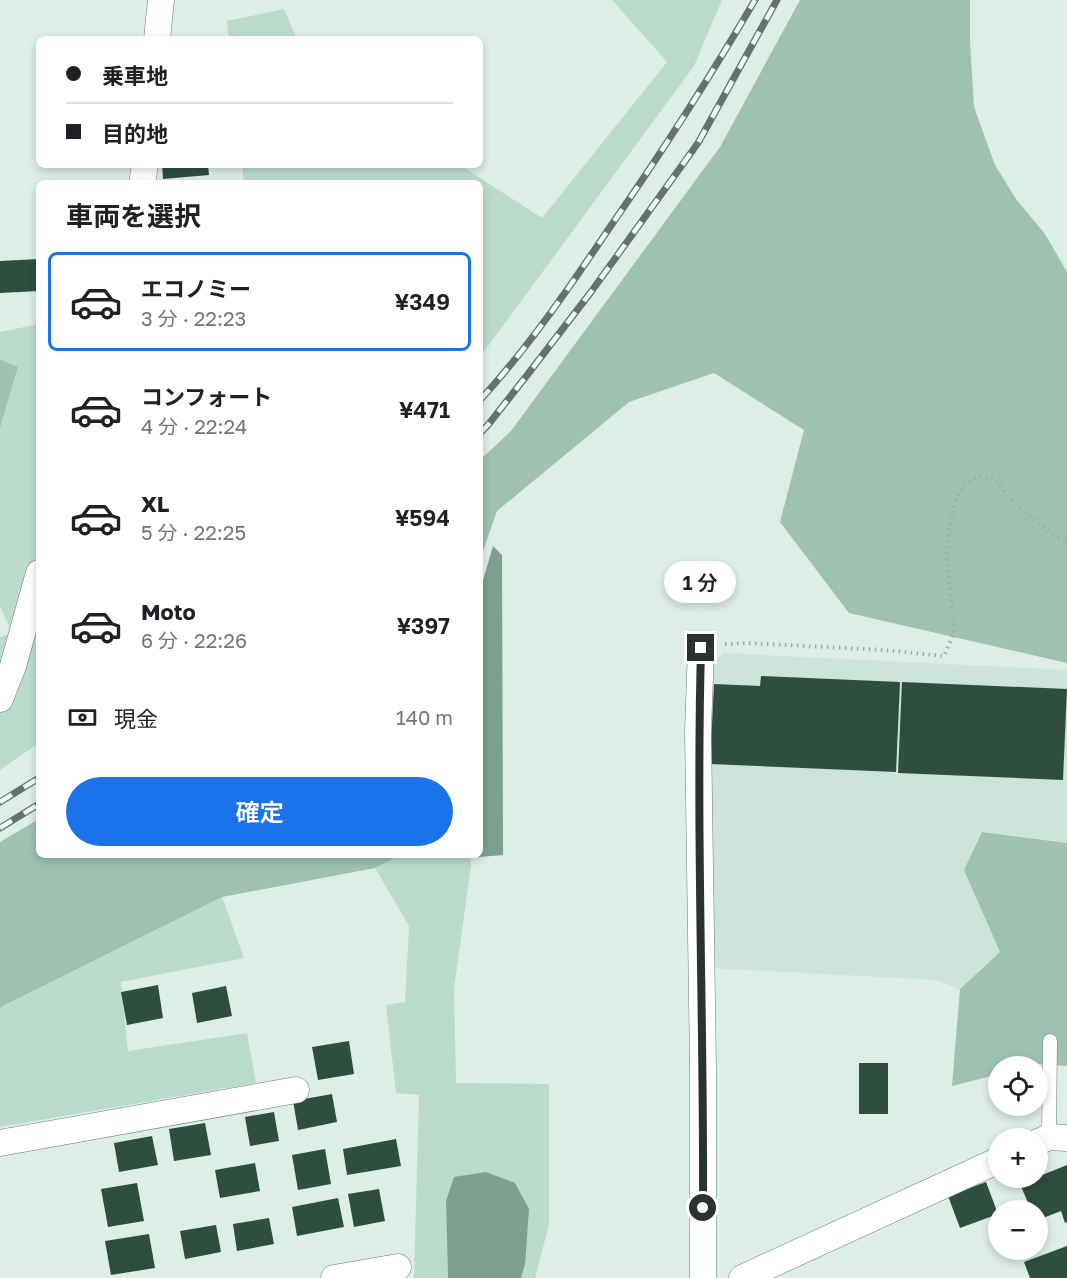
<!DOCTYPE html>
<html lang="ja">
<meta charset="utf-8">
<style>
body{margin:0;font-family:"Golos Text","Noto Sans JP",sans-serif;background:#f6f6f6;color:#202124;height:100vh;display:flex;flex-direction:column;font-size:22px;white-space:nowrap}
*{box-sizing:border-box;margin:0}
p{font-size:20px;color:#757577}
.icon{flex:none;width:33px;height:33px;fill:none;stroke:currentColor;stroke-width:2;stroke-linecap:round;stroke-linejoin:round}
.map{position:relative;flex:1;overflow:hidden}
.details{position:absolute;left:36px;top:180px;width:447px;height:678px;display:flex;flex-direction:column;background:#fff;border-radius:9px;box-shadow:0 3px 9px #0003}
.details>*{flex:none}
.banner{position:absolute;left:36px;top:36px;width:447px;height:132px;border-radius:9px;box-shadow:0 3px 9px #0003;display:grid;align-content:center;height:132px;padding:0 30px;background:#fff}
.tools{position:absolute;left:988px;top:1056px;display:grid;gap:12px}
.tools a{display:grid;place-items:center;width:60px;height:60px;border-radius:50%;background:#fff;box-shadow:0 3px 9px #0003;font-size:30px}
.end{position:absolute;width:27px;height:27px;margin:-14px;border:8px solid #2c322f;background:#fff;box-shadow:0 0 0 3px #fff}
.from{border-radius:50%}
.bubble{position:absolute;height:42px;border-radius:21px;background:#fff;box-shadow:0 3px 9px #0003;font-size:20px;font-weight:600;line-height:42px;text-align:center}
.banner b{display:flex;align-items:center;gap:21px;height:57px;font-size:22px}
.banner b+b{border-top:2px solid #e0e0e0}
.banner i{width:15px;height:15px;background:#202124}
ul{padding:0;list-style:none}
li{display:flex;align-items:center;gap:18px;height:99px;margin:0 12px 9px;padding:0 18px;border:3px solid transparent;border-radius:9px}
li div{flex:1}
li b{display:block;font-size:22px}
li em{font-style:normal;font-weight:600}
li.on{border-color:#1a73e8}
li>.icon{width:54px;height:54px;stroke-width:1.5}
h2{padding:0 30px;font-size:27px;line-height:72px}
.pay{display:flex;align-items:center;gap:15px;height:66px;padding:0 30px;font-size:22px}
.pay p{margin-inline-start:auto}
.button{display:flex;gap:12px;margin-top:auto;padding:12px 30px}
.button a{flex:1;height:69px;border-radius:36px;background:#1a73e8;color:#fff;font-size:24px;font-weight:600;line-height:69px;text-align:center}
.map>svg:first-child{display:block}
.built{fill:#cce4d9}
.green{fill:#bbdccd}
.forest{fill:#9ec1b1}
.water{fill:#7ea091}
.building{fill:#2e4e40}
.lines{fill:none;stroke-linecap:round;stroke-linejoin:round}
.service-casing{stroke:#6d7c75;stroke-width:15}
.minor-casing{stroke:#6d7c75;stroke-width:27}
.path{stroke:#a0ada7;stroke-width:4;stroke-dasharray:1.5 4.5;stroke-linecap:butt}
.service{stroke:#fff;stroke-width:14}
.minor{stroke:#fff;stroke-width:26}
.rail-casing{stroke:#67716c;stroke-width:7}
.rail{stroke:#eafbf3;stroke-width:4.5;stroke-dasharray:14;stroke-linecap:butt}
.route{stroke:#2c322f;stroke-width:8}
</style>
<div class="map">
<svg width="1067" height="1278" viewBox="0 0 1067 1278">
<rect width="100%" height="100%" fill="#ddeee6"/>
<path class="built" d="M723 653 1067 670V843L982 832 964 870 1000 952 960 989 936 980 709 968 707 673Z"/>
<path class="green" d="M612 0H722L694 66 480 357V183H244L242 165H460L542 218 667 62Z
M284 9 297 39H229L227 21Z
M39 324V743L0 770V637L12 633 0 606V428L18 367 0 359V332Z
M401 855H470L471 866 454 989 456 1083 549 1084V1225L535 1278H521L525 1264 446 1201 448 1278H414L419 1095 396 1093 386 1005 405 1002 409 926 375 868Z
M222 897 244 958 121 982 128 1051 247 1033 256 1083 0 1127V1009L3 1006Z"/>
<path class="forest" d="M800 0H970V41L974 107 995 165 1016 199 1045 234 1067 272V663L849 613 780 522 804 430 714 373 629 402 497 511 480 560V460L511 431 720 147Z
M0 359 18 367 0 428Z
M39 819V855H401L375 868 222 897 3 1006 0 1009V842Z
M982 832 1067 843V1066L1039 1064 1028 1066H999V1074L952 1086 960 989 1000 952 964 870Z"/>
<path class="water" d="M493 546 502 555 503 855 479 857 480 591Z
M486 1172 515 1183 529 1209 525 1264 521 1278H448L446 1201 454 1177Z"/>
<path class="building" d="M162 165H208L209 175 163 179Z
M39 259V291L0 293V261Z
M761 676 900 682 896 772 710 764 714 684 760 686Z
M902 682 1067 689 1063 780 898 773Z
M158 985 163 1018 127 1025 121 992Z
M226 986 232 1016 197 1023 192 993Z
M349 1041 354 1074 318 1080 312 1047Z
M859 1063H888V1114H859Z
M332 1094 337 1122 298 1130 293 1101Z
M274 1112 279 1141 250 1146 245 1117Z
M205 1123 211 1155 174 1161 169 1129Z
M152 1136 158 1165 119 1172 114 1143Z
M396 1139 401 1166 347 1175 343 1149Z
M325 1149 331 1184 298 1190 292 1155Z
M255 1163 260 1191 220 1198 215 1170Z
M1067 1165V1222L1065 1223 1061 1211 1038 1220V1210H1031L1020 1184Z
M986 1182 998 1214 960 1228 948 1196Z
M137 1183 144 1221 108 1227 101 1189Z
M379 1189 385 1221 354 1227 348 1194Z
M338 1198 344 1227 297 1236 292 1207Z
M269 1218 274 1244 237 1251 233 1224Z
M216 1225 221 1252 185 1259 180 1231Z
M149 1234 155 1268 111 1275 105 1241Z
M1067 1246V1278H1030L1024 1262Z"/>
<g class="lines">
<g class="service-casing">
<path id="service" d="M1049 1137 1050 1041"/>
</g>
<g class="minor-casing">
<path id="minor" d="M157 39 161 0
M142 183 145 165
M701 648 698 731 703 1069V1278
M0 699 13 666 39 573
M1038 1142 1049 1137 1067 1138
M0 1143 296 1090
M334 1278 398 1267
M742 1278 999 1160"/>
</g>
<path class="path" d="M725 644 747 643 884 650 944 656 954 633 946 550 954 503 963 487 979 476 995 479 1010 499 1053 535 1067 541"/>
<use href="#service" class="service"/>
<use href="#minor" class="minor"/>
<g class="rail-casing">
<path id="rail" d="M480 400C528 348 569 288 608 230 660 155 709 79 755 0
M480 433 488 425 528 374 591 292 698 143 777 0
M0 802 39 778
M0 828 39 804"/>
</g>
<use href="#rail" class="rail"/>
</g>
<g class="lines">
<path class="route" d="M701 648C696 834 704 1022 703 1208"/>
</g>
</svg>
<div class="tools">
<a><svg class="icon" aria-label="locate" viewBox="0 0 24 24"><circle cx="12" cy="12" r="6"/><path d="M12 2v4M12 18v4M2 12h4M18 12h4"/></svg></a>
<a>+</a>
<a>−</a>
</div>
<i class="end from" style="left:703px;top:1208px"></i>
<i class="end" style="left:701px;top:648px"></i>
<div class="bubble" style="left:664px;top:561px;width:72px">1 分</div>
<div class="banner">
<b><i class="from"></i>乗車地</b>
<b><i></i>目的地</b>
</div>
<section class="details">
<h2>車両を選択</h2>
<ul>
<li class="on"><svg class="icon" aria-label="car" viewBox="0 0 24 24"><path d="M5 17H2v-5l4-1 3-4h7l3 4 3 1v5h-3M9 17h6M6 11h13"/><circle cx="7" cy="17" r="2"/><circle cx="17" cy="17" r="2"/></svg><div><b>エコノミー</b><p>3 分 · 22:23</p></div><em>¥349</em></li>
<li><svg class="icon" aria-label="car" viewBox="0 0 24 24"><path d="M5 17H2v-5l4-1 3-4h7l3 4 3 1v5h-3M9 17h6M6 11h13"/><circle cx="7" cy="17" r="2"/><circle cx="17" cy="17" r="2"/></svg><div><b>コンフォート</b><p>4 分 · 22:24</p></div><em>¥471</em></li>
<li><svg class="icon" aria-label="car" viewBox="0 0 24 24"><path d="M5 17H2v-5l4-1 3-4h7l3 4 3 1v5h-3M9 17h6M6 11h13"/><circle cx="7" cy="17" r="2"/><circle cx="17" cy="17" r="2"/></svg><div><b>XL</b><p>5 分 · 22:25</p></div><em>¥594</em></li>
<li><svg class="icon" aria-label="car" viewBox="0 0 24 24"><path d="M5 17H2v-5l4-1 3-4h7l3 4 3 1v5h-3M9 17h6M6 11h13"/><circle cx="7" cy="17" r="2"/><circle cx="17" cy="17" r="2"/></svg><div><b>Moto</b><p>6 分 · 22:26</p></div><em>¥397</em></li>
</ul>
<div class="pay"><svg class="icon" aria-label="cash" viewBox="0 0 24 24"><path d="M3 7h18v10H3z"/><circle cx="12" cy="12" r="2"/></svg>現金<p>140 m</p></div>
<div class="button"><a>確定</a></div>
</section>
</div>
